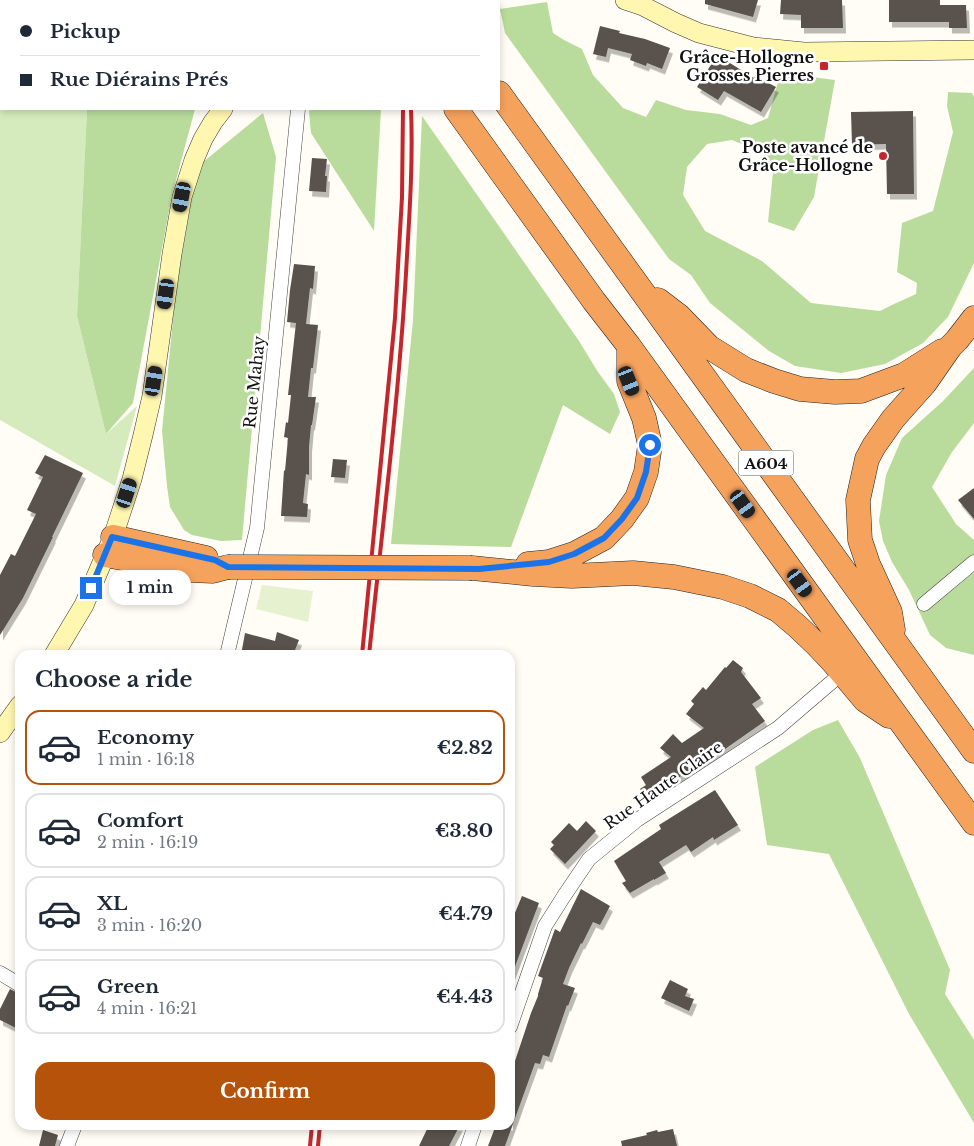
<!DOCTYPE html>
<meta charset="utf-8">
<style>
body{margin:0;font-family:"Libre Baskerville",serif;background:#f2f2f3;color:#1f2937;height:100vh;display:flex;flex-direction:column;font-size:19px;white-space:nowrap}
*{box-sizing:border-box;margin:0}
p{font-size:16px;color:#747a83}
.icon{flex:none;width:28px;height:28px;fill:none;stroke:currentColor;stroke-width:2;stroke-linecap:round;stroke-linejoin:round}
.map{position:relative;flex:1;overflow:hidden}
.sheet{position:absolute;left:15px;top:650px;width:500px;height:480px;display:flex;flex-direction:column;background:#fff;border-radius:15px;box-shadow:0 2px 8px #0003}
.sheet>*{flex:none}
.hud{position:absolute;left:0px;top:0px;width:500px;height:110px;box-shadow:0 2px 8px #0003;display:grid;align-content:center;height:110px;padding:0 20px;background:#fff}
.end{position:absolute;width:22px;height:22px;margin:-11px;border:6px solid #1a73e8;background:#fff;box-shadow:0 0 0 2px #fff}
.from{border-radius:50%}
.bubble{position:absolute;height:35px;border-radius:15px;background:#fff;box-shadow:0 2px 8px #0003;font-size:16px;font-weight:800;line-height:35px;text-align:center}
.car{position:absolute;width:15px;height:30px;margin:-15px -8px;border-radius:6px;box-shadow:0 0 4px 1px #0007;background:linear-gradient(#222 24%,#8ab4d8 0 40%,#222 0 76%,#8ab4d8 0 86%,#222 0)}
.hud b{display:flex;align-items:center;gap:18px;height:48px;font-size:19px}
.hud b+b{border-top:1px solid #e0e1e3}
.hud i{width:12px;height:12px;background:#1f2937}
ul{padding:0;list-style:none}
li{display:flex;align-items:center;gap:15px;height:75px;margin:0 10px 8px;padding:0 10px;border:2px solid #e0e1e3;border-radius:15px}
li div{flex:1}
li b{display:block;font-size:19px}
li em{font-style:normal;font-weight:800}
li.active{border-color:#b45309}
li>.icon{width:45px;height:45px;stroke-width:1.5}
h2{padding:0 20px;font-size:22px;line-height:60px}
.primary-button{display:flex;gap:10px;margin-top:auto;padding:10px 20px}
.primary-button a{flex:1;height:58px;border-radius:15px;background:#b45309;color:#fff;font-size:20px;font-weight:800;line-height:58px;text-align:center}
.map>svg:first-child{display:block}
.green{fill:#d5ebbd}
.forest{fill:#b9dc9c}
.pitch{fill:#e6f2cf}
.building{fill:#5a524d;filter:url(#shadow)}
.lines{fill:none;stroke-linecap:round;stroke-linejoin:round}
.minor-casing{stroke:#444;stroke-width:15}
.secondary-casing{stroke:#333;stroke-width:20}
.motorway-casing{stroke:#222;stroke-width:25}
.minor{stroke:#fff;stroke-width:14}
.secondary{stroke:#fff6b0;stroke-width:19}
.motorway{stroke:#f5a25d;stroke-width:24}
.rail{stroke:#c4262e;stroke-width:4}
.motorway-bridge-casing{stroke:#222;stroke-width:25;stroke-linecap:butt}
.motorway-bridge{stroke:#f5a25d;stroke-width:24}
.route{stroke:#1a73e8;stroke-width:6}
.poi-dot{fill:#c4262e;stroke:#fff;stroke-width:2}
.labels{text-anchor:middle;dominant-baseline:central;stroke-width:5;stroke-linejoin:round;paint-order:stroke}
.shield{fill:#fff;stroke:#585858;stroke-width:1}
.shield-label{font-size:15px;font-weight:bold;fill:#111}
.poi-label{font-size:16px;font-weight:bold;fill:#111;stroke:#fff;text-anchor:end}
.street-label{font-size:16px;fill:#111;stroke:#fff}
</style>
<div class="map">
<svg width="974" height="1146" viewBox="0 0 974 1146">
<defs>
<filter id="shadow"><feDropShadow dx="3" dy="5.5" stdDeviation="0" flood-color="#0004"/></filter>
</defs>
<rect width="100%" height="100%" fill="#fffdf5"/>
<path class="green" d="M0 0H48L49 1H1V109H87L77 316 106 434 137 406 115 486 0 420Z"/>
<path class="forest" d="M547 2 553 33 564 40 582 49 593 75 623 108 646 117 656 100 686 110 720 114 751 125 768 118 779 78 797 75 835 80 814 197 794 231 768 222 773 172 763 153 732 140 707 144 687 167 683 195 705 231 762 261 811 303 880 311 894 304 916 294 917 283 897 272 902 223 933 211 953 132 947 106 948 92 972 93 974 97V263L948 317 923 343 885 364 841 373 795 366 769 351 710 303 691 275 669 259 505 33 500 9Z
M87 109H195L172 195 133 403 106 434 77 316Z
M310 109H381L374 231 311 133 309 112Z
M263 113 276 157 242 540 221 541 192 535 184 530 170 507 167 486 162 431 176 289 197 167Z
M422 116 579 341 598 372 614 394 620 412 610 434 563 405 511 547 391 544 413 320Z
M974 368V423L952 452 932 487 956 524 974 540V655L946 648 930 635 909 590 892 562 883 541 879 521 886 475 902 438 943 401Z
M838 720 860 758 950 970 945 994 974 1040V1123L909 1014 829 854 767 845 755 767 813 730Z"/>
<path class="pitch" d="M262 585 313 591 308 622 256 609Z"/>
<path class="building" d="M705 0H758L753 17 705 4Z
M781 0H842L843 28H801V15L780 14Z
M889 0H940V5H966L967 28H949V22H889Z
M600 26 620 31 619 33 645 39 670 48 662 69 647 63 646 66 630 60 632 54 608 48 606 57 593 54Z
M717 55 754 78 755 76 776 87 761 112 724 91 718 100 697 87Z
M913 111 914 194H887L886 144 852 145 851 112Z
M312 158 327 159 325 176H327L326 192 309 191Z
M294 264 315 266 313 289 310 288 306 324 318 325 313 368H311L308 397H316L312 425H311L309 447V475L306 474 303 503 308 504 307 517 281 516 284 470 285 471 288 438 284 437 286 422 288 423 291 395H288L296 323 287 322 290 290Z
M45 455 83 473 52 537H53L23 598 0 635V575L11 554 15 556 36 514 27 510 43 477 35 473Z
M333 459 347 460 345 478 331 477Z
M974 488V519L958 500Z
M277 632 299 640 293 655H241L245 633 275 641Z
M733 660 743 668 741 672 761 698 752 704 765 721 715 756 682 777 681 776 647 798 640 789 646 785 641 777 671 757 660 748 673 734 682 743 704 728 686 714 694 704 691 701 703 687 706 690 725 667 726 668Z
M715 790 738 825 714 840 713 837 691 852 686 845 659 862 666 873 654 880V879L630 893 622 883 626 881 614 861 661 829 659 825Z
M586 821 596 831 565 864 550 849 554 845 551 842 569 823 577 831Z
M581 889 610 906 600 925 593 922 582 944 581 943 569 968 563 984 575 988 568 1006 567 1005 549 1057 543 1055 540 1064 535 1063 505 1146H488L496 1125H510V1072L514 1060 515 1061 531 1013 538 996V994L543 978 538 976 555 929 560 932Z
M522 896 539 903 511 977H510V929L512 920Z
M670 980 688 989 685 996 694 999 689 1011 661 998Z
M10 989 20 994V1030L0 1020V1009Z
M429 1125H460L449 1146H419Z
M673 1129 677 1146H622L621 1141 647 1135 646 1133 657 1130 658 1132Z
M43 1130 58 1135 55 1146H39Z"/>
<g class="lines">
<g class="minor-casing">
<path id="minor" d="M924 604 974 562
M227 655 257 528 298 109
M0 973 20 985
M510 1027 545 926 564 896 589 859 637 820 778 728 834 680
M67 1146 75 1125
M468 1146 475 1125"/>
</g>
<g class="secondary-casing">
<path id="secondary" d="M625 0 643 6 676 23 699 33 753 47 804 52 974 50
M466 1 472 0
M54 655 84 605 113 537 132 479 143 435 152 396 172 254 182 197 194 160 203 139 213 122 223 109
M0 733 20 705"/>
</g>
<g class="motorway-casing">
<path id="motorway" d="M378 0 379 1
M432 0 433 1
M499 93 974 751
M456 109 594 301 629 346 974 823
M658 300 679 316 709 347 746 370 774 381 800 389 835 392 861 391 904 375 942 351
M113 537 206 558
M105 555 189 570 213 571 228 567
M528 564 549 562 574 554 604 538 622 519 637 498 646 472 650 445 644 418 629 381V346
M472 568 533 574 572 576 633 573 674 577 723 587 750 596 778 610 797 626 817 645 833 662 865 700 889 716
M893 630 890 612 868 564 860 540 858 500 867 459 874 446 893 419 925 383 950 347 957 340 974 318"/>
</g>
<use href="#minor" class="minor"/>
<use href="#secondary" class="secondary"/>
<use href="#motorway" class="motorway"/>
<path class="rail" d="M399 0V1
M407 0V1
M362 655 395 318 402 197 403 109
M369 655C383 522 400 389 407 256 410 207 413 158 411 109
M310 1146 312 1125
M318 1146 320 1125"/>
<g class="motorway-bridge-casing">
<path id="motorway-bridge" d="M228 567 472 568"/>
</g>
<use href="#motorway-bridge" class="motorway-bridge"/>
</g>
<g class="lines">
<path class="route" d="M91 588 112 537 215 560 228 567 479 569 549 562 574 554 604 538 622 519 637 498 646 472 650 445"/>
</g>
<g class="poi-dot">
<rect x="819" y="61" width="10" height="10" rx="2.5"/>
<circle cx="883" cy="156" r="5"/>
</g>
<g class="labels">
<rect class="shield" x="738.5" y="450.5" width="55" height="25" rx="4"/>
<g class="shield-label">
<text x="766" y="463">A604</text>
</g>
<g class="poi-label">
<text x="814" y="57">Grâce-Hollogne<tspan x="814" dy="18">Grosses Pierres</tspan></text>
<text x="873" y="147">Poste avancé de<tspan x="873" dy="18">Grâce-Hollogne</tspan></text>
</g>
<g class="street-label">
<text transform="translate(254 382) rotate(-84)">Rue Mahay</text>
<text transform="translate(663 785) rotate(-35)">Rue Haute Claire</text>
</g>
</g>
</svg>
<i class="end from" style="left:650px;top:445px"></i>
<i class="end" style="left:91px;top:588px"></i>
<div class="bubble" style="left:109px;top:570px;width:82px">1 min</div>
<i class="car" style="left:182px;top:197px;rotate:191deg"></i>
<i class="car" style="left:166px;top:294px;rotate:188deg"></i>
<i class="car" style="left:154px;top:381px;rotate:9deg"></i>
<i class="car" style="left:629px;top:381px;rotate:158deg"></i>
<i class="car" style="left:127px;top:493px;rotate:18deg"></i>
<i class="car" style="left:743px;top:504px;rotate:144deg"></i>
<i class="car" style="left:800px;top:583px;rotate:144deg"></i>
<div class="hud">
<b><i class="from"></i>Pickup</b>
<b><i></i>Rue Diérains Prés</b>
</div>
<section class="sheet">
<h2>Choose a ride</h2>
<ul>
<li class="active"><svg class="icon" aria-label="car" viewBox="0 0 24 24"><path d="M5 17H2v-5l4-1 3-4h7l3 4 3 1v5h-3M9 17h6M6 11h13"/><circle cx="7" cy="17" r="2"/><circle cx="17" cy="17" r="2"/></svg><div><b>Economy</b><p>1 min · 16:18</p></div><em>€2.82</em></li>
<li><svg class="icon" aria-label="car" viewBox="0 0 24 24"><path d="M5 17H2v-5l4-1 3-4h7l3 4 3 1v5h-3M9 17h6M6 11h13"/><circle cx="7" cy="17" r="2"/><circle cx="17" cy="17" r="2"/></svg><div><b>Comfort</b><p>2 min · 16:19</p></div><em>€3.80</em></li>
<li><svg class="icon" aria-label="car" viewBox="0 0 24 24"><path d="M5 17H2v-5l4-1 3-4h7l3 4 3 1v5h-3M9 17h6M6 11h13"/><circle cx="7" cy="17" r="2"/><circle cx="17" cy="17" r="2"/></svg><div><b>XL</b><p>3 min · 16:20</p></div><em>€4.79</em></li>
<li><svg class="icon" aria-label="car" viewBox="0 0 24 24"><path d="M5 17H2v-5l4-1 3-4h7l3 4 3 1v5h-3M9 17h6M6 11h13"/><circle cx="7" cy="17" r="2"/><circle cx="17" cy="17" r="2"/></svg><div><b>Green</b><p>4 min · 16:21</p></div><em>€4.43</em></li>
</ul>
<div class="primary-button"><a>Confirm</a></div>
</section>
</div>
